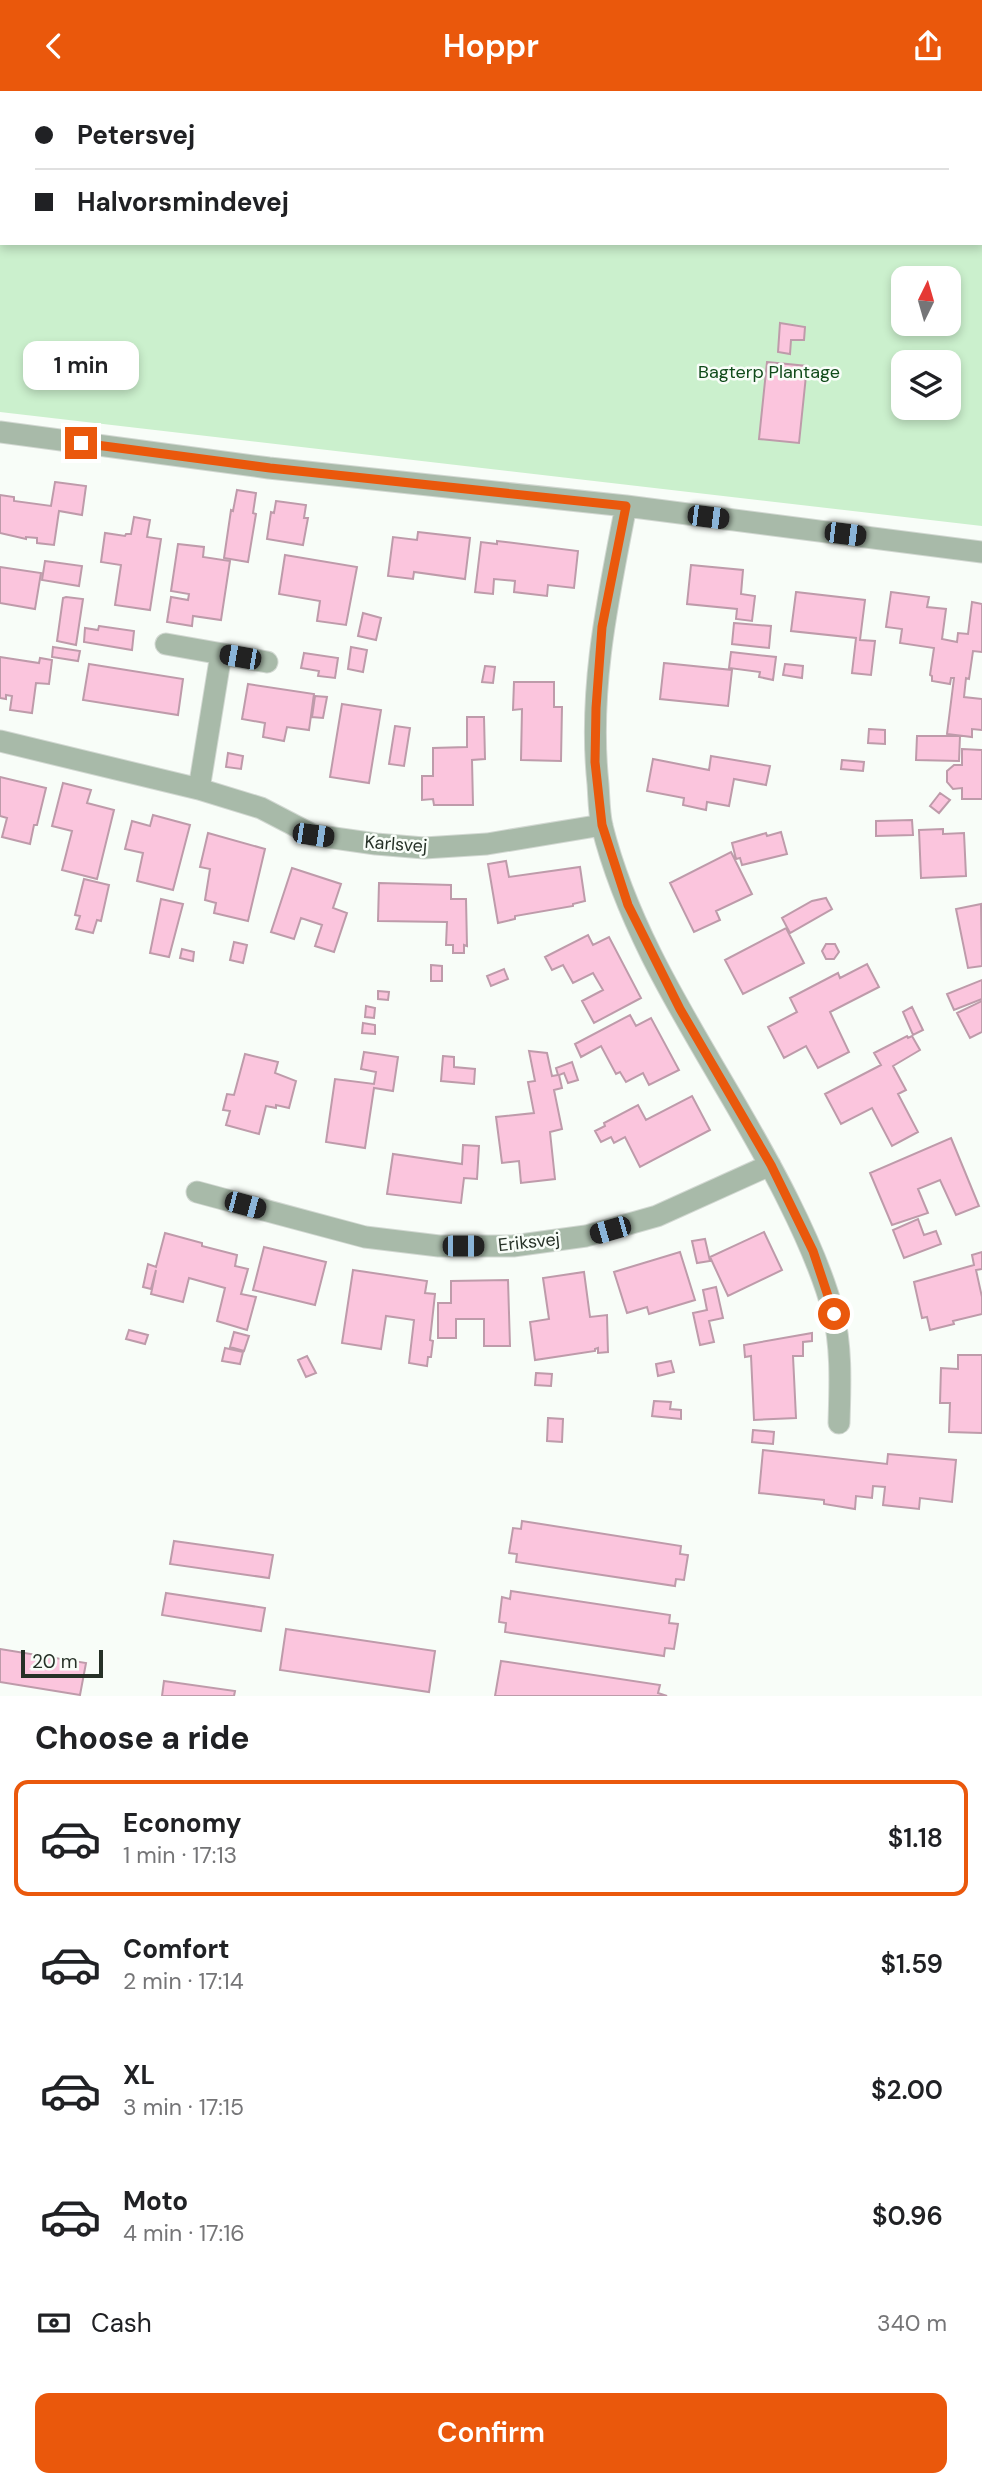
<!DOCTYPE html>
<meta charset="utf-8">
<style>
body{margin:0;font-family:"DM Sans",sans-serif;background:#f2f2f2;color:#202124;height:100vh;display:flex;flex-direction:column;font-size:26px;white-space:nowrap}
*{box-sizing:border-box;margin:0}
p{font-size:23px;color:#757577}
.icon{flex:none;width:38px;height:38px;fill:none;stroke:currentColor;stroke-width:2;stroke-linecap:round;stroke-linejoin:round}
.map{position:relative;height:1605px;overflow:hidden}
.details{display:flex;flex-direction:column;background:#fff;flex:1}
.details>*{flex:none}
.banner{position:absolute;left:0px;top:0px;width:984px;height:154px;box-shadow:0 4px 10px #0003;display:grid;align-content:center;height:154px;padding:0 35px;background:#fff}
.needle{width:46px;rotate:5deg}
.controls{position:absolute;left:891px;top:175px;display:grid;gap:14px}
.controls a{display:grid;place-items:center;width:70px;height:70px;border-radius:14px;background:#fff;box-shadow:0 4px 10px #0003;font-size:35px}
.scale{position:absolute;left:21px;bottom:18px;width:82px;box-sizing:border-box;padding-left:7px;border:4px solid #263127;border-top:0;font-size:19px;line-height:24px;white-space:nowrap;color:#263127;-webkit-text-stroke:5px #f8fdf8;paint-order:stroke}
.end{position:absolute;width:32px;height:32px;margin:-16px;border:9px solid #ea580c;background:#fff;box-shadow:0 0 0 4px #fff}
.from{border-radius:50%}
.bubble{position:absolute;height:49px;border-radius:14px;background:#fff;box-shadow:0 4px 10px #0003;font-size:23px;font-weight:600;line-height:49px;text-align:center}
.car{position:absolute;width:21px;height:42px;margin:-21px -10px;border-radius:9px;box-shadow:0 0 5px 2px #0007;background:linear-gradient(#222 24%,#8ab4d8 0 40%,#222 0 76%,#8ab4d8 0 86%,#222 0)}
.banner b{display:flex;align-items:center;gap:24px;height:66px;font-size:26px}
.banner b+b{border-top:2px solid #e0e0e0}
.banner i{width:18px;height:18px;background:#202124}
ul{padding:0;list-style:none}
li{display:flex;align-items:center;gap:21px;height:116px;margin:0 14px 10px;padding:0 21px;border:4px solid transparent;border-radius:14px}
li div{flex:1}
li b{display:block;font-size:26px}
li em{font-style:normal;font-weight:600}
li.current{border-color:#ea580c}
li>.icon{width:63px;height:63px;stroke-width:1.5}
h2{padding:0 35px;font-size:32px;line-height:84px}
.pay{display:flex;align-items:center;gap:18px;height:77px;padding:0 35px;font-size:26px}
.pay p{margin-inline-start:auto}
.button{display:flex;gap:14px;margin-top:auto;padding:14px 35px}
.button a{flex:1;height:80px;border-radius:14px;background:#ea580c;color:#fff;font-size:28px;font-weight:600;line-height:80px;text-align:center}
header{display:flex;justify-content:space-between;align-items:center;height:91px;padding:0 35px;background:#ea580c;color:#fff;font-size:32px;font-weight:600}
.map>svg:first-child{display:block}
.green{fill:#cbf0cd;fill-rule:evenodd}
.building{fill:#fbc5dd;stroke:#be9baa;stroke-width:2}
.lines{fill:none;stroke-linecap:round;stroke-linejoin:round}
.minor-casing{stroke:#d2d8d2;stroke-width:23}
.minor{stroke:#a8baa9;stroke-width:21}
.route{stroke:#ea580c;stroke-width:9}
.labels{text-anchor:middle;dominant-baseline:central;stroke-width:5;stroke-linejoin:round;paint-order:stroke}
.park-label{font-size:18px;fill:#104b1a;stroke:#f8fdf8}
.street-label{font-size:18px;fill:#263127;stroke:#f8fdf8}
</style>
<header><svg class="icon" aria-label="back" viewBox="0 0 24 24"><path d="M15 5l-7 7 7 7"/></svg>Hoppr<svg class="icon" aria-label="share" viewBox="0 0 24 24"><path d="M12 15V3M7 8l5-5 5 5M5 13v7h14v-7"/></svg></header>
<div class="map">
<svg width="982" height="1605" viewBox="0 0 982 1605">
<rect width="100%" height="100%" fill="#f8fdf8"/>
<path class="green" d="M0 0H982V435L0 321ZM2 2H982V152H2ZM903 187H948V233H903ZM903 271H948V317H903Z"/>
<path class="building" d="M780 232 805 236 804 249H791L790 263 778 261Z
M767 271 807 275 799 352 759 348Z
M55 391 86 395 82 424 59 420 54 454 37 452V447L26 446V448L0 442V404L14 406V410L51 415Z
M237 399 256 402 253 422 256 423 248 471 224 467 231 419 233 420Z
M276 410 306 414 304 427H308L303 454 267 448 271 421 274 422Z
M134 426 150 429 147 446 161 448 150 519 115 514 121 474 101 471 105 442 125 445 126 443H131Z
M418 441 470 447 465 488 414 481 413 488 388 485 393 446 417 449Z
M497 450 578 460 574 497 548 494 547 505 514 501 515 490 494 488 493 503 475 501 481 451 497 453Z
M178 453 204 456 203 466 230 470 221 529 193 525 192 535 167 531 171 506 188 509 189 503 171 500Z
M285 464 357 476 346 534 317 530 320 510 279 503Z
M45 470 82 475 79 495 42 489Z
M691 474 743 479 741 503 755 505 752 530 736 528 737 518 687 513Z
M0 476 41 482 35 518 0 512Z
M796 501 865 509 860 549 875 550 871 584 852 582 856 547 791 540Z
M891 501 929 506 927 516 946 518 942 548 957 551 958 542 968 543 972 511 982 513V561L973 560 969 588 966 587 964 606 982 608V639L972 638V646L947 643 954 587H951L950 593 932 590V585L930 584 934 557 900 552 902 538 886 536Z
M66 506 83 508 76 554 57 550 63 507Z
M363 522 381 527 376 549 358 545Z
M734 532 771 535 769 557 732 553Z
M99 535 134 540 132 559 84 551 85 537 98 539Z
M53 556 80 560 78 570 52 566Z
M351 556 367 559 363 581 348 578Z
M731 561 776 566 773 589 759 586 760 581 729 577Z
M304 562 338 567 335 587 318 585 319 580 301 577Z
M0 566 39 572 40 567 52 569 49 593 36 592 32 622 10 619 12 605 6 604V608L0 607Z
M664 572 732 579 728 615 660 608Z
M89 573 183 588 178 624 83 609Z
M785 573 803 575 802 587 783 584Z
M485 575 495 576 493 592 482 591Z
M514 591H554V616H562L561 670 521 669 522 618 513 619Z
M248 593 314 603 309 639 287 636 284 650 263 646 265 632 242 628Z
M315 605 327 606 323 627 312 626Z
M342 613 381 619 369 692 330 686Z
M467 626H484L485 668 472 669 473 714H434L433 708 422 709V685H433V657L467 656Z
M395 635 410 637 404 675 389 673Z
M869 638 885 639V653L868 652Z
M917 645H960L959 670 916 669Z
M962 658 982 659V708H962V697L953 698 947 691V680L954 674H962Z
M228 662 243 665 241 678 226 676Z
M711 665 770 675 766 694 734 688 729 715 707 711 706 719 683 714 684 707 647 700 653 668 709 679Z
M842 669 864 671 863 680 841 678Z
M0 686 46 697 37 734H34L30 753 2 746 7 727 0 725Z
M63 692 91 699 87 712 114 719 97 788 62 779 72 740 52 735Z
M940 702 950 709 939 722 930 715Z
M153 724 190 734 173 799 137 790 143 762 125 758 132 730 150 735Z
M912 729 913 744 876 745V730Z
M943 738V743L964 742 966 785 921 787 919 739Z
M781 741 787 763 742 774 740 767 736 768 732 752 766 742 767 745Z
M208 742 265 758 248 830 214 822 216 812 205 809 210 778 200 776Z
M731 761 752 803 716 820 720 829 694 841 670 792Z
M506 770 509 786 580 776 585 810 573 813V815L515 825V828L498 832 488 773Z
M292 777 341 793 333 817 347 822 334 861 315 855 322 834 301 827 294 848 271 841Z
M84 788 109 794 101 830 97 829 93 842 76 838 80 825 75 824Z
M379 792 451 794V808H466L467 855 464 854V862H453V854H446L447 831 378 830Z
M826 807 832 818 790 842 782 827 812 810Z
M161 808 183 813 169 866 150 862Z
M981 813 982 875 968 877 956 818Z
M786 837 804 872 743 903 725 869Z
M588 844 593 854 609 846 641 907 594 932 582 910 603 899 593 882 573 892 563 874 552 879 545 866Z
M234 851 247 854 243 872 230 869Z
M826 853H835L839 861 834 868H826L822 860Z
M182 858 194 861 193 870 180 867Z
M867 873 879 896 830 921 849 961 818 977 806 955 784 967 768 936 797 921 790 907 838 882 840 887Z
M431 874 442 875V890H431Z
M504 878 508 888 491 895 487 885Z
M982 889V908L954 919 947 903Z
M378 900 389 901 388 909 378 908Z
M982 910V941L970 947 957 922Z
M366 915 375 917 374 927 365 926Z
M912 916 923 939 913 944 903 921Z
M630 924 636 935 651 927 679 979 649 994 643 982 626 991 620 981 616 983 601 955 581 966 575 953Z
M363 932 375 934V943L362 942Z
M907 945 908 947 912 945 920 959 893 975 906 999 898 1003 918 1041 892 1055 872 1017 841 1033 825 1003 881 974 874 962Z
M529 960 547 962 552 985 558 984 556 977 572 971 578 989 568 992 564 982 559 984 562 997 554 999 562 1038 550 1041 555 1088 521 1092 519 1070 502 1072 496 1026 534 1022 528 991 535 990Z
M364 961 398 966 393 1000 374 997 365 1057 326 1051 335 988 374 993 376 981 361 978Z
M245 963 278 971 275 982 296 990 289 1017 276 1014V1017L266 1015 259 1043 226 1034 230 1020 223 1019 227 1003 234 1004Z
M443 965 454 966V976L475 978 474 993 441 990Z
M692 1005 710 1039 640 1076 625 1046 614 1052 611 1046 601 1051 595 1040 605 1035 604 1032 638 1014 646 1029Z
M951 1047 979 1115 956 1124 940 1089 918 1098 928 1122 892 1134 870 1082Z
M463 1054 479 1055 477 1088 464 1087 461 1112 387 1103 393 1063 462 1073Z
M918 1128 924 1144 936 1140 941 1153 904 1167 893 1139Z
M764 1141 782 1179 728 1205 710 1166Z
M165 1142 202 1152V1155L237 1164 235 1175 248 1178 241 1203 256 1206 247 1239 217 1230 225 1197 189 1187 183 1211 151 1203 156 1179 151 1198 143 1196 148 1173 156 1176Z
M705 1148 710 1170 697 1172 692 1150Z
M264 1156 326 1171 315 1214 253 1199Z
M680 1161 695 1209 649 1223 647 1216 627 1222 614 1181Z
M982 1161V1178L976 1179 982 1206V1223L953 1230 954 1233 930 1239 927 1226 922 1227 914 1191 974 1174 972 1164Z
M353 1179 427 1190 425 1202 435 1203 430 1249 433 1250 431 1266H428L427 1275 409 1272 414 1229 386 1225 381 1258 342 1252Z
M584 1181 590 1226 607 1224 608 1261 598 1262V1257L595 1258V1260L535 1269 530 1231 549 1228 543 1187Z
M508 1189 510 1255H484V1228H456V1247H438V1212H451V1190Z
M716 1196 723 1227 709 1230 714 1251 700 1254 693 1222 707 1219 703 1199Z
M129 1239 148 1244 145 1253 126 1248Z
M234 1241 249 1245 244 1260 230 1256Z
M812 1242V1250L803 1251V1265H793L796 1327 754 1329 751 1265 745 1266 744 1254Z
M225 1257 243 1261 240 1273 222 1270Z
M958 1264H982V1342L949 1341 950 1312H940L941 1277 958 1278Z
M307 1265 316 1282 306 1286 298 1269Z
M671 1270 674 1281 658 1285 656 1273Z
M536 1282 552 1283 551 1295 535 1294Z
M654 1310 671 1311 670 1318 681 1319V1328L652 1325Z
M548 1327 563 1328 562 1351 547 1350Z
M753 1339 774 1341 773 1353 752 1351Z
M763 1359 887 1373 888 1363 956 1369 952 1411 920 1407 919 1418 883 1414 885 1396 873 1395 872 1407 856 1405 855 1418 824 1413V1409L759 1402Z
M522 1430 681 1455 680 1463 688 1464 684 1489 676 1488 675 1495 516 1471 517 1463 509 1462 513 1437 521 1438Z
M174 1450 273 1464 269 1487 170 1473Z
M511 1500 670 1524 669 1532 678 1533 674 1558 665 1557 664 1565 505 1541 506 1532 499 1531 502 1506 510 1508Z
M166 1502 265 1517 261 1540 162 1524Z
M286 1538 435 1560 429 1601 280 1579Z
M0 1558 86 1572 80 1604 0 1591Z
M501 1570 660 1594 658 1602 667 1605H495Z
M164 1590 235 1600 234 1605H162Z"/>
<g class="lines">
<g class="minor-casing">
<path id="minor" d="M0 341 269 377 626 415 982 461
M626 415C608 507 588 599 598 693 599 707 599 722 602 735 636 871 727 985 788 1109 806 1145 823 1182 833 1221 842 1257 840 1296 839 1332
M166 553 267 571
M0 650 199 698 261 717 313 744 376 753 424 757 487 753 602 734
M199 698 221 563
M197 1101 365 1146 439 1155H513L586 1145 657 1125 770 1074"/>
</g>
<use href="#minor" class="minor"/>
</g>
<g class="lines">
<path class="route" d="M81 352 270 377 626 415 602 536 596 617 595 671 602 734 628 814 680 918 771 1074 813 1160 834 1223"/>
</g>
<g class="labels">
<g class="park-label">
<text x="769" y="281">Bagterp Plantage</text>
</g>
<g class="street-label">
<text transform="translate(396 753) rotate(4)">Karlsvej</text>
<text transform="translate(529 1151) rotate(-6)">Eriksvej</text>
</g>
</g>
</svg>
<div class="controls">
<a><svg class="needle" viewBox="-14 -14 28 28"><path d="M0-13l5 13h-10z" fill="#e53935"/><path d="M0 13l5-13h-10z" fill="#757577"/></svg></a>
<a><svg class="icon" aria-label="layers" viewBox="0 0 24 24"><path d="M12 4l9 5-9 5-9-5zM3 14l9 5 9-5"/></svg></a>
</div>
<div class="scale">20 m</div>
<i class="end from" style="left:834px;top:1223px"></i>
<i class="end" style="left:81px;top:352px"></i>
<div class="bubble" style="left:23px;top:250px;width:116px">1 min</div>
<i class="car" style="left:708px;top:426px;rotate:97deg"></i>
<i class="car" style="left:845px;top:443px;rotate:97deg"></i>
<i class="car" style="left:240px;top:566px;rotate:280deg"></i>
<i class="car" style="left:313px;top:744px;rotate:98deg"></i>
<i class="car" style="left:245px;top:1114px;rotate:105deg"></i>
<i class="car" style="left:610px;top:1139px;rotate:254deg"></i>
<i class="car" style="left:463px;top:1155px;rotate:90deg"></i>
<div class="banner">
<b><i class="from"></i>Petersvej</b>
<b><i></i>Halvorsmindevej</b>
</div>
</div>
<section class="details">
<h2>Choose a ride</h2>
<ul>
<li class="current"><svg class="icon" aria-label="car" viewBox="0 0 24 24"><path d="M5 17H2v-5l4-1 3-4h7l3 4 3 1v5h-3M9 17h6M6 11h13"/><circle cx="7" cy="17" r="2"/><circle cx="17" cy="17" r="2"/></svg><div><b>Economy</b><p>1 min · 17:13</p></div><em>$1.18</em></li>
<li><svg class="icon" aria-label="car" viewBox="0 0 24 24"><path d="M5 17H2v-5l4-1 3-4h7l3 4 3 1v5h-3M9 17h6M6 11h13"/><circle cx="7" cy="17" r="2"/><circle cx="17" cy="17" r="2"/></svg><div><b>Comfort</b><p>2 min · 17:14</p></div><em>$1.59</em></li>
<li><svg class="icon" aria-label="car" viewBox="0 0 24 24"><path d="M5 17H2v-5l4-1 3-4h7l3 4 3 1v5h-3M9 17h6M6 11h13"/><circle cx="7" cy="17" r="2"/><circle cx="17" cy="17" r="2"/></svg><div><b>XL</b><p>3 min · 17:15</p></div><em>$2.00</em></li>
<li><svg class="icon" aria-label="car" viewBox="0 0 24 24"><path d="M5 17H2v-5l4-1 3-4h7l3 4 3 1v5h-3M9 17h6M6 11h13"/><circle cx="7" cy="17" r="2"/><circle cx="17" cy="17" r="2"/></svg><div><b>Moto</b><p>4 min · 17:16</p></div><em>$0.96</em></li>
</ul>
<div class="pay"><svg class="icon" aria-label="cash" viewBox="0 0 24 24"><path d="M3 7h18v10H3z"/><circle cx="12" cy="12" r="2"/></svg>Cash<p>340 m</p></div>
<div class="button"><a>Confirm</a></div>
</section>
